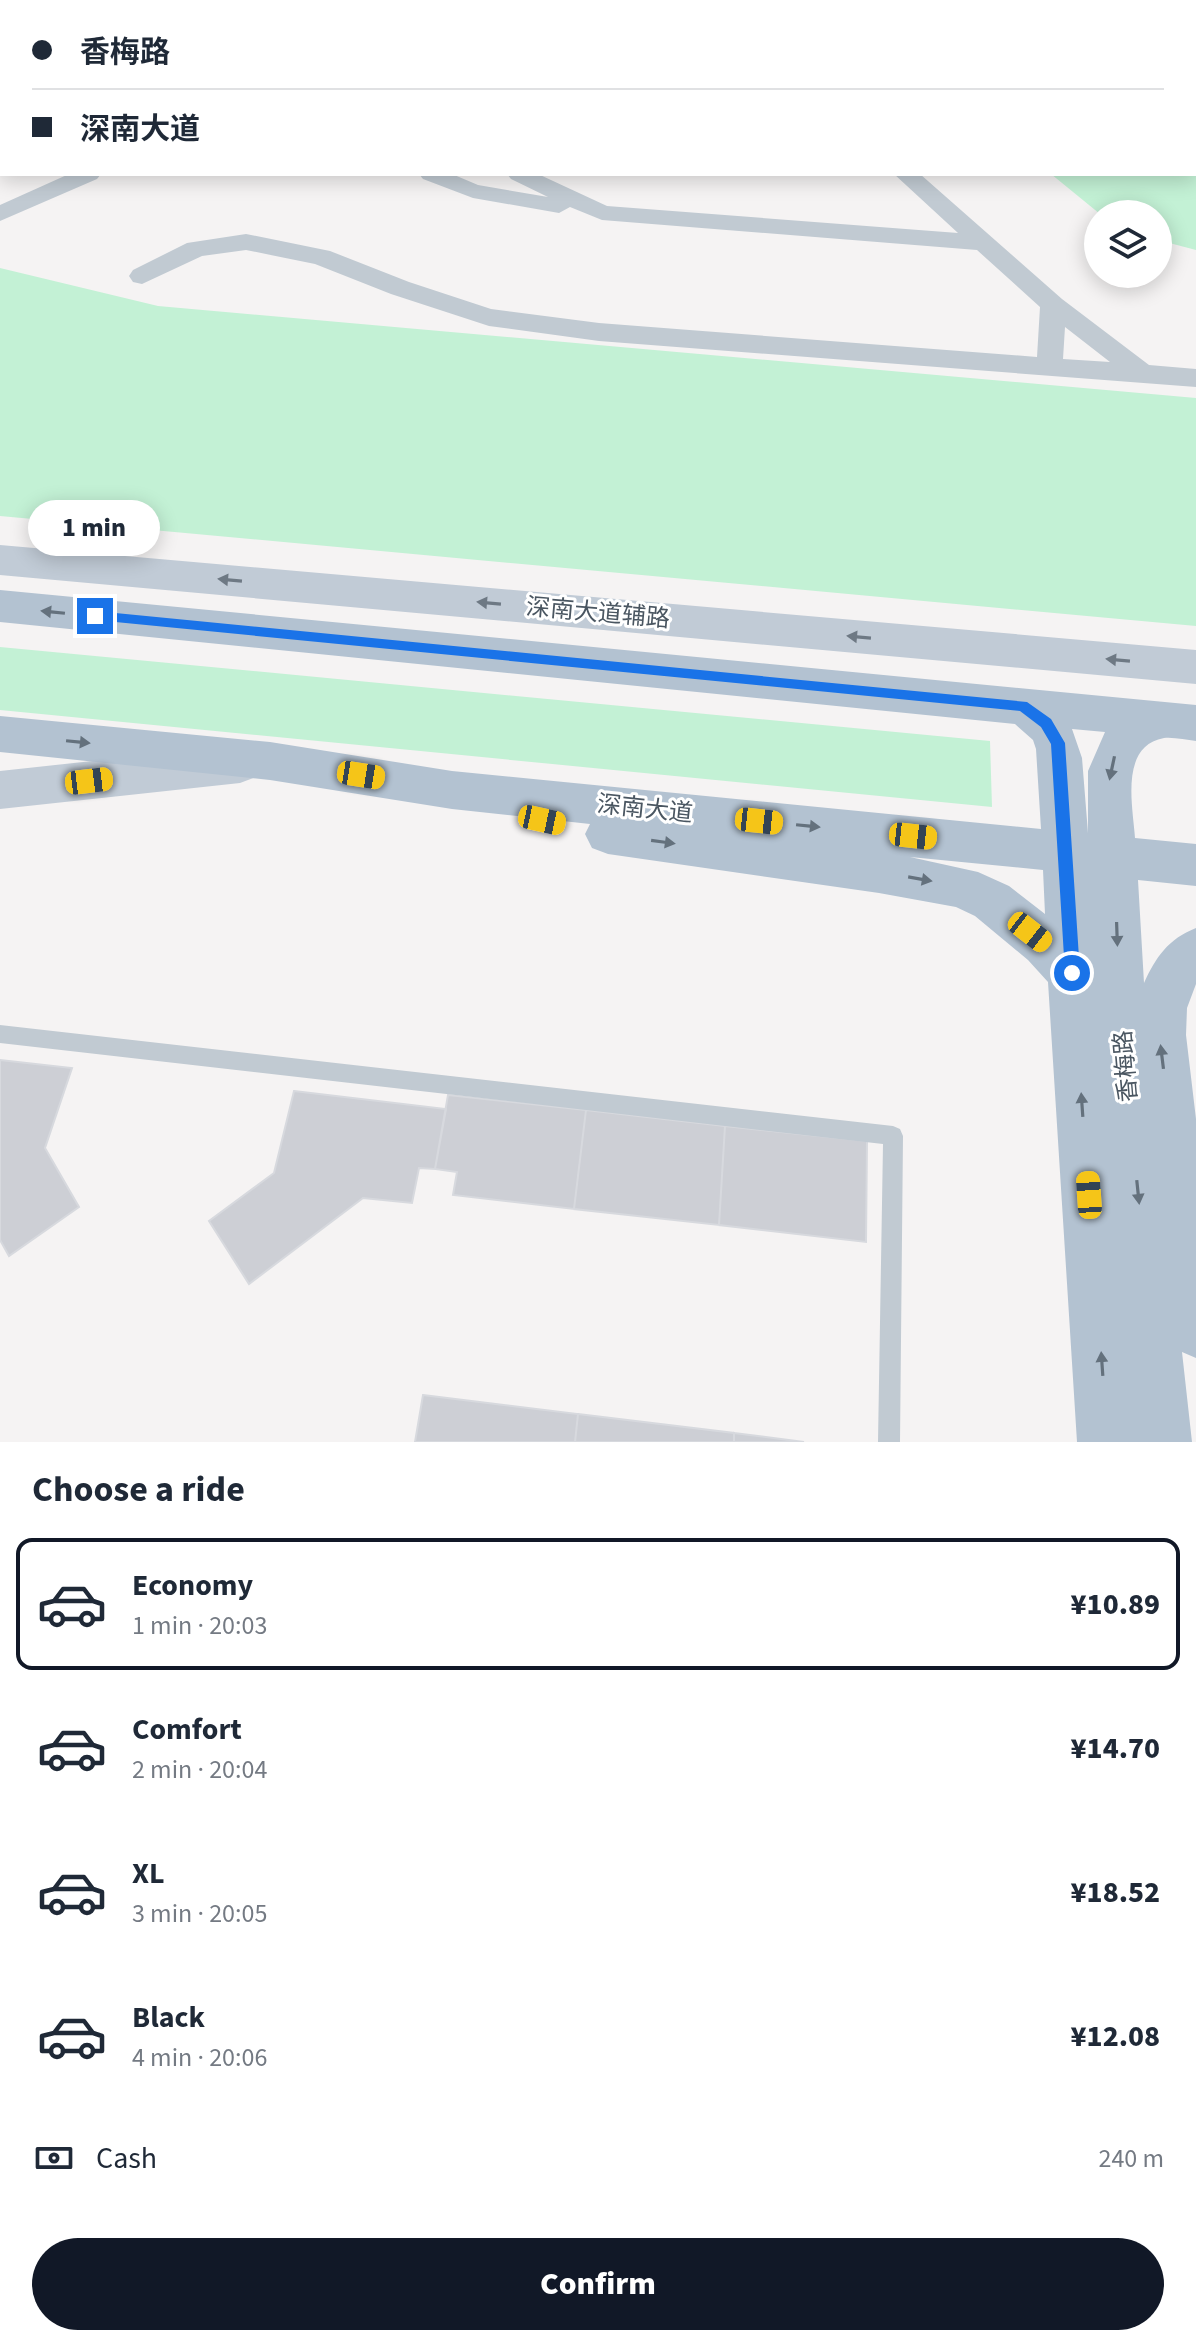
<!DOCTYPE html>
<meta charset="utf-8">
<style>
body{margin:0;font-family:"Source Sans 3","Noto Sans SC",sans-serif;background:#f6f6f7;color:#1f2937;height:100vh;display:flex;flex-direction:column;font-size:30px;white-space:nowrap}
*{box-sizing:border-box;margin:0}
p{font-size:26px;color:#747a83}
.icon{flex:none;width:44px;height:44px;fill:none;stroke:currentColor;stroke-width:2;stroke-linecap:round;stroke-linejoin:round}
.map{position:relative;height:1442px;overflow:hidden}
.details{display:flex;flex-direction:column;background:#fff;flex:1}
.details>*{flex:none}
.banner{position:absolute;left:0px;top:0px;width:1196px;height:176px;box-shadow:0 4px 20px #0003;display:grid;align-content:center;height:176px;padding:0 32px;background:#fff}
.tools{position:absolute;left:1084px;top:200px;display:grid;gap:16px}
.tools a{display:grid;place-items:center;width:88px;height:88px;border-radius:50%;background:#fff;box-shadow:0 4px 20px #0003;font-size:40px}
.end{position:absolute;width:36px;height:36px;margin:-18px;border:10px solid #1a73e8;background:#fff;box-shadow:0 0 0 4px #fff}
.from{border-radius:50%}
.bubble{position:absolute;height:56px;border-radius:28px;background:#fff;box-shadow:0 4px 20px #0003;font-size:26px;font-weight:800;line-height:56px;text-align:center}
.car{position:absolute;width:24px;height:48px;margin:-24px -12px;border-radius:10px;box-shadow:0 0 6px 2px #0007;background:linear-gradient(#f5c518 24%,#345 0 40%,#f5c518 0 76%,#345 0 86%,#f5c518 0)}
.banner b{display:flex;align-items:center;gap:28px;height:76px;font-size:30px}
.banner b+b{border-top:2px solid #e0e1e3}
.banner i{width:20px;height:20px;background:#1f2937}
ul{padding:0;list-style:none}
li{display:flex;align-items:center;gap:24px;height:132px;margin:0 16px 12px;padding:0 16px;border:4px solid transparent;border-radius:16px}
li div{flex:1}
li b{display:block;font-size:30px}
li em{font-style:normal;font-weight:800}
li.current{border-color:#111827}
li>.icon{width:72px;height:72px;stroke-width:1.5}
h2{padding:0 32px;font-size:36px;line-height:96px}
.pay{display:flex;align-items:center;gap:20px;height:88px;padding:0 32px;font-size:30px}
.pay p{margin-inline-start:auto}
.action{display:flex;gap:16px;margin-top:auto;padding:16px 32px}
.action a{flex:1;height:92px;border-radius:48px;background:#111827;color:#fff;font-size:32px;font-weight:800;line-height:92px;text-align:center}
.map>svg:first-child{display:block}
.green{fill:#c3f1d5}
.building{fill:#cdcfd5;stroke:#d7d9de;stroke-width:2}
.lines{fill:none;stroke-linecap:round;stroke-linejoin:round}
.service{fill:#c1cad2;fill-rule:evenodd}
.minor{fill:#c1cad2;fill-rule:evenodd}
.secondary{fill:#c1cbd6;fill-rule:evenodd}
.primary{fill:#b3c2d1;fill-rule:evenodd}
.oneway{fill:#6e7984}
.oneway2{fill:#64717d}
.route{fill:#1a73e8}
.labels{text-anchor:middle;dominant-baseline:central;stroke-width:6;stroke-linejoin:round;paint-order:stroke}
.street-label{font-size:24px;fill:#4a5661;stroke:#fff}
</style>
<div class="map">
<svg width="1196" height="1442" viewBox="0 0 1196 1442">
<rect width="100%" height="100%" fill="#f5f3f3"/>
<path class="green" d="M581 0H1196V250L1158 240V214H1100L1051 174H1194V2Z
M0 268 158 306 1196 398V626L0 516Z
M0 647 990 741 992 807 0 710Z"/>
<path class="building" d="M0 1060 72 1068 45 1148 79 1207 9 1256 0 1240Z
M294 1091 446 1109 435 1169 419 1168 412 1203 363 1198 249 1284 209 1221 274 1173Z
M448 1095 586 1110 574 1209 453 1195 457 1172 435 1169Z
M586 1110 725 1126 719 1225 574 1209Z
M725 1126 867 1141 866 1242 719 1225Z
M423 1395 578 1414 575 1442H415Z
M578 1414 734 1433V1442H575Z
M734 1433 804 1442H734Z"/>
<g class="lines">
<path class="service" d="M0 1025 893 1126 900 1129 903 1136 900 1442H878L883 1144 0 1043Z"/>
<path class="minor" d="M270 0H305L306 2H271Z
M0 54H2V66H0Z
M0 126H2V140H0Z
M69 174H101L97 179 0 221V205Z
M419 174H452L478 185 548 197 511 179 507 174H538L607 206 958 233 894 174H920L1062 299 1149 365 1196 369V387L599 341 489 326 391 294 315 264 246 250 202 256 142 284 133 282 129 276 133 270 187 243 246 234 330 251 409 282 491 309 599 323 1037 357 1040 307 977 250 602 220 570 207 559 213 473 198 423 179ZM1065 327 1110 362 1063 359Z"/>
<path class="secondary" d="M0 545 1196 650V684L0 575Z
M240 745 256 751 262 764 256 777 240 783 0 809V771Z"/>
<path class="primary" d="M0 590 1196 705V741C1186 740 1174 737 1164 738 1119 746 1133 807 1135 838L1196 844V886L1138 880 1144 983C1156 957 1168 939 1196 928V984L1187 1008 1186 1035 1196 1119V1358L1182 1352 1192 1442H1077L1048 982 1028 960 975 916 956 907 879 893 608 854 592 848 585 834 590 824 452 809 270 780 0 752V716L270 742 452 771 1041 829 1036 749 1033 740 1015 724 0 622ZM1072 729 1105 732 1088 771V833L1082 758ZM910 857 1043 870 1045 914 1009 886 978 872Z"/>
</g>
<defs><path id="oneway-solid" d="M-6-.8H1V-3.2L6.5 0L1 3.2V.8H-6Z" transform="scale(2)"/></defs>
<g class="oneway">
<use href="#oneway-solid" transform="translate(230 580) rotate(-175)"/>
<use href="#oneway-solid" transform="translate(489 603) rotate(-175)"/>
<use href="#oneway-solid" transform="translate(859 637) rotate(-175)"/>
<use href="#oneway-solid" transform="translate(1118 660) rotate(-175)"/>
</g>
<g class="oneway2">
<use href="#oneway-solid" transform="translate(53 612) rotate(-174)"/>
<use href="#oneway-solid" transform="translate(78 742) rotate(6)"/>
<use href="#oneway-solid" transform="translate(1112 768) rotate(102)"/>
<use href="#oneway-solid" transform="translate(808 826) rotate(6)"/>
<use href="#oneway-solid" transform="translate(663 842) rotate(8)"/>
<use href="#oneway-solid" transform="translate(920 879) rotate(10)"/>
<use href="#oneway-solid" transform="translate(1117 934) rotate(88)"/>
<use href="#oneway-solid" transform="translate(1162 1057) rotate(-97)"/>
<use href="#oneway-solid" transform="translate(1082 1105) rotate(-94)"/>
<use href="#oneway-solid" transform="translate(1138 1192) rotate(84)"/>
<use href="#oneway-solid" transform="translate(1102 1364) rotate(-94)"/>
</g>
<path class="route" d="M95 611 1027 702 1051 719 1065 743 1080 973 1072 980 1065 973 1051 744 1041 727 1020 711 95 620 89 616Z"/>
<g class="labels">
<g class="street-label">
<text transform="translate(598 613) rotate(5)">深南大道辅路</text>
<text transform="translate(645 809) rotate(6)">深南大道</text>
<text transform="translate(1126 1066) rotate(-95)">香梅路</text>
</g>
</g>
</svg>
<div class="tools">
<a><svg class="icon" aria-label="layers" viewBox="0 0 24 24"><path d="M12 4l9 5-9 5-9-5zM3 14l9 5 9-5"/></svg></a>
</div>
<i class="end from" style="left:1072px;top:973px"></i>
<i class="end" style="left:95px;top:616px"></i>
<div class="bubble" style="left:28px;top:500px;width:132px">1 min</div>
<i class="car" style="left:361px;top:775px;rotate:99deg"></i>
<i class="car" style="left:89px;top:781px;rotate:83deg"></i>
<i class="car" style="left:542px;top:820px;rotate:102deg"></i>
<i class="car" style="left:759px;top:821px;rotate:96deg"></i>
<i class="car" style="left:913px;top:836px;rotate:96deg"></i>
<i class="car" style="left:1030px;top:932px;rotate:128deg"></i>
<i class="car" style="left:1089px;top:1195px;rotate:356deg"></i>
<div class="banner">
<b><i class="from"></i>香梅路</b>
<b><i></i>深南大道</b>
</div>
</div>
<section class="details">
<h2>Choose a ride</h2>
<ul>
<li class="current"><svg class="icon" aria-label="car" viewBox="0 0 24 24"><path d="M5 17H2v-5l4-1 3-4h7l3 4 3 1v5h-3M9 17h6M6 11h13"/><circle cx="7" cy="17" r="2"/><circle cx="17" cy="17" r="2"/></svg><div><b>Economy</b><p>1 min · 20:03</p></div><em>¥10.89</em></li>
<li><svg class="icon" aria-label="car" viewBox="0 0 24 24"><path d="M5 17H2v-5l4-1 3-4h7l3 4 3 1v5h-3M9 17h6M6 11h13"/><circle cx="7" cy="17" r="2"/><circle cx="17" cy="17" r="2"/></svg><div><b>Comfort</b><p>2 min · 20:04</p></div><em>¥14.70</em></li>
<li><svg class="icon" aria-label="car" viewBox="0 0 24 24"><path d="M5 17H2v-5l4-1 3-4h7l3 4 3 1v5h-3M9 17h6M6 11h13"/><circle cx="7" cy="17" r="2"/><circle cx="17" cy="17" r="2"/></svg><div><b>XL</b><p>3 min · 20:05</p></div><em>¥18.52</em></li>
<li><svg class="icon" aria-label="car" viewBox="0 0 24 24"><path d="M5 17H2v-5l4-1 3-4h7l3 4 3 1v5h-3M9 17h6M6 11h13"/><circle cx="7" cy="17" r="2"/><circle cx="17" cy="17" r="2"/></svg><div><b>Black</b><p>4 min · 20:06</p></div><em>¥12.08</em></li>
</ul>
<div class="pay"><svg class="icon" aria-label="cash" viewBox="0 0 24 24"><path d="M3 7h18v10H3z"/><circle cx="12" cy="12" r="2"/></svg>Cash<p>240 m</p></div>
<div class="action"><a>Confirm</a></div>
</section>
